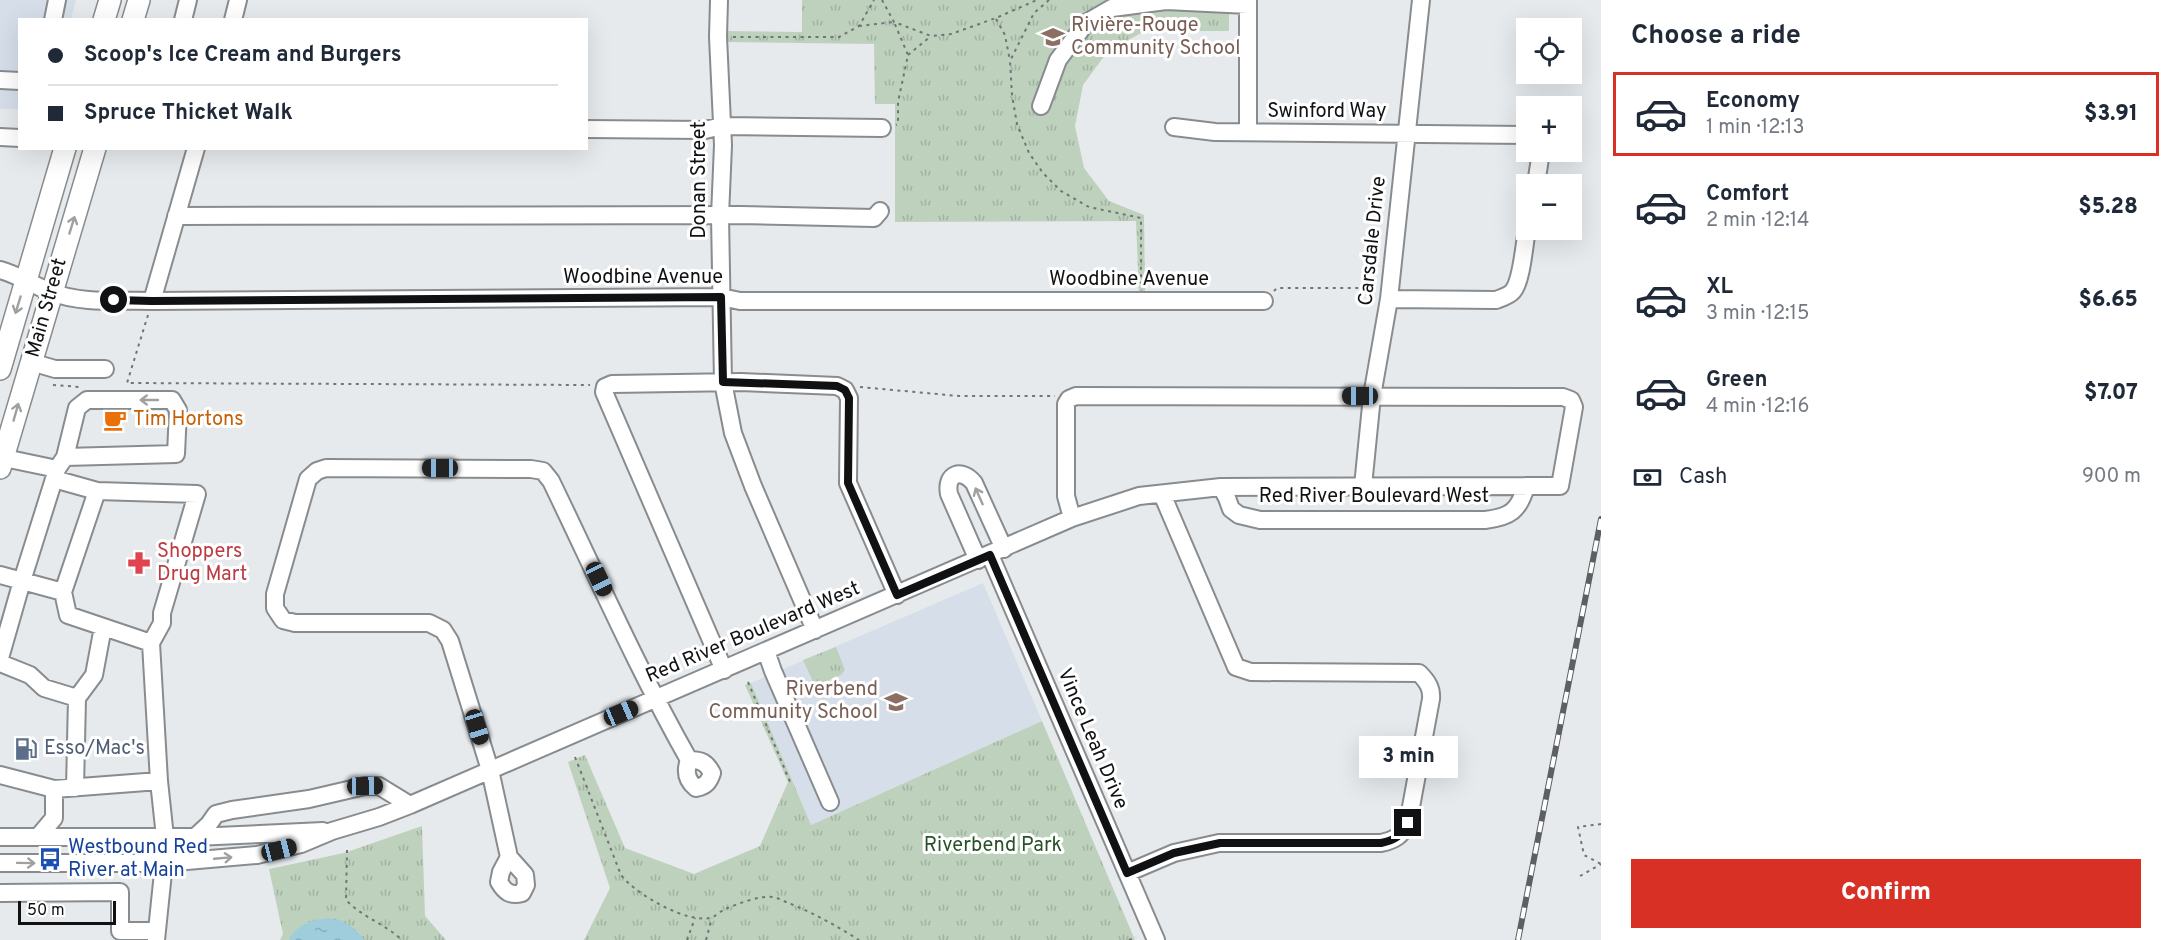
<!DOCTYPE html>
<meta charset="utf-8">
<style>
body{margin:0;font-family:Overpass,sans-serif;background:#f2f2f3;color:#1f2937;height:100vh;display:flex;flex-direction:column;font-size:22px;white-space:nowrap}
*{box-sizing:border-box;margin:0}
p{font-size:20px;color:#747a83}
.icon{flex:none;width:33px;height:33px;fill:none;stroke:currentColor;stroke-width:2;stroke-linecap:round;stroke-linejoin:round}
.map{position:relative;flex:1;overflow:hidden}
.side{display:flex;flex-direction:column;background:#fff;width:570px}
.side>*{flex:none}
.guide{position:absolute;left:18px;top:18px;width:570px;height:132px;border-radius:0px;box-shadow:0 6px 24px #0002;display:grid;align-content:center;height:132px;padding:0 30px;background:#fff}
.buttons{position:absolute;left:1516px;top:18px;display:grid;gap:12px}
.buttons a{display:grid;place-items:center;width:66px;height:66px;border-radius:0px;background:#fff;box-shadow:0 6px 24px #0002;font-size:30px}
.scale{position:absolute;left:18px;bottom:15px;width:98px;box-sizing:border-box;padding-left:6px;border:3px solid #101112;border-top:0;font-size:16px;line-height:21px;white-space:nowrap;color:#101112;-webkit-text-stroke:4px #fff;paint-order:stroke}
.end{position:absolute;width:27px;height:27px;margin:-14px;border:8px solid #101112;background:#fff;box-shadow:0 0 0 3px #fff}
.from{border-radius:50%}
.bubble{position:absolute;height:42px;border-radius:0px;background:#fff;box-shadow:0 6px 24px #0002;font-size:20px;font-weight:800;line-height:42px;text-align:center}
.car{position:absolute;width:18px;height:36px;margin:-18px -9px;border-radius:8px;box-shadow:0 0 4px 2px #0007;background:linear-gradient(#222 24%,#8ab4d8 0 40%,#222 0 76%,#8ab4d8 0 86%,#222 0)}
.guide b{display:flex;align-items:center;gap:21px;height:57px;font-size:22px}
.guide b+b{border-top:2px solid #e0e1e3}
.guide i{width:15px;height:15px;background:#1f2937}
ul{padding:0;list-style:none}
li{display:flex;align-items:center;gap:18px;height:84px;margin:0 12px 9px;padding:0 18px;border:3px solid transparent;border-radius:0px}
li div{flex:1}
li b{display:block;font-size:22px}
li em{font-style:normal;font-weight:800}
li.selected{border-color:#d93025}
li>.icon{width:54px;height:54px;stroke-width:1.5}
h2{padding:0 30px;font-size:27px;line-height:72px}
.pay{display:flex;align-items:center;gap:15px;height:66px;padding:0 30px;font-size:22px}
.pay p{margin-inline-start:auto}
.primary-button{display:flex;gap:12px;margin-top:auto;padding:12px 30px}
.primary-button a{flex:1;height:69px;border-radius:0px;background:#d93025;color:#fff;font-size:24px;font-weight:800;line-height:69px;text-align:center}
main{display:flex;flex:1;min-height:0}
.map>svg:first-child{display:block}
.built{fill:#d6dfe9}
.park{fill:url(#park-tufts)}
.water{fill:url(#water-ripples)}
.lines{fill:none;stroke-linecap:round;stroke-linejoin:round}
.minor-casing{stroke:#888c8f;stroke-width:20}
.major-casing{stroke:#888c8f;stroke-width:24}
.path{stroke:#727476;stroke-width:2;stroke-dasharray:3 4.5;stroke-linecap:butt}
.minor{stroke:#fff;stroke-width:16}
.major{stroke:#fff;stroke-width:21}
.rail-casing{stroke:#5d5f61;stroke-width:6}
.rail{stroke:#fff;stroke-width:4;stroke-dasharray:11;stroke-linecap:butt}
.oneway{stroke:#9fa0a0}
.route{stroke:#101112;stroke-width:8}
.labels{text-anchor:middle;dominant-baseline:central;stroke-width:6;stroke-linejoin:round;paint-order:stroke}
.education-label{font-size:20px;fill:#785e54;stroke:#fff;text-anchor:start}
.street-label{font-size:20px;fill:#101112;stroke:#fff}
.food-label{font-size:20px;fill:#c56008;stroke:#fff;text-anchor:start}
.health-label{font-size:20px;fill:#be3a42;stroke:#fff;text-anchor:start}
.service-label{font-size:20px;fill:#4e5e75;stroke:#fff;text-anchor:start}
.park-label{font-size:20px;fill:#275127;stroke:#fff}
.transit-label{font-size:20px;fill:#164399;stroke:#fff;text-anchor:start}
</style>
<main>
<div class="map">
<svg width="1601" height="940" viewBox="0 0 1601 940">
<defs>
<pattern id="park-tufts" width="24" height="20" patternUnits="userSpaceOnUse" patternTransform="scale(1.5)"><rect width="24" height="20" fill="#bdd1bc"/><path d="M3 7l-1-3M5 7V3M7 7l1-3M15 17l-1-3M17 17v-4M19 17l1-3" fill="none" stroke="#a1b2a1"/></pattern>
<pattern id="water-ripples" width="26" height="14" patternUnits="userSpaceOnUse" patternTransform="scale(1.5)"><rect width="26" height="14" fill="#9fcddc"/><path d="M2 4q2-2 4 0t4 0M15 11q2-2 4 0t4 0" fill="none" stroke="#88afbc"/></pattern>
</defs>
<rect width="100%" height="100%" fill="#e6eaed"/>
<path class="built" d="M0 0H76L71 19 20 20 19 109H0Z
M983 583 1042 721 811 825 751 683Z"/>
<path class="park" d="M802 0H1229V31H1145L1108 51 1083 85 1075 126 1084 168 1109 201 1144 215 1145 294H1139L1136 221 895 222V104H875L874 44 723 42 722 31 802 32Z
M836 647 845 670 841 675 815 686 803 660Z
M751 683 811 825 1042 721 1135 940H584L610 888 568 762 585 755 625 848 694 874 760 846 788 782 745 685Z
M422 826 425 916 446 940H280L283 934 269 869 344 853Z"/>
<path class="water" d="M332 918C347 921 355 929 365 940H289C297 923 315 919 332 918Z"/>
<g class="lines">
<g class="minor-casing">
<path id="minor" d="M719 0 718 37 723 145 720 216 723 382 733 433 753 486 815 630
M1248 0V132
M53 20 57 0
M183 20 188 0
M233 20 238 0
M0 80 20 81
M1041 106 1058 60 1086 23 1112 8 1166 1 1248 5
M1174 127 1215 132 1527 135
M586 129 705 130 722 126 882 128
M0 137 20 138
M1536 184 1541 152
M176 216 740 215 874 218 880 211
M0 270C18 275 33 285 51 292 81 304 120 300 152 301L721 297 740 301H1264
M1389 299 1496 300C1501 298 1509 296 1513 291 1522 280 1524 245 1527 230
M152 301 196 148
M31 362 55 369H105
M0 457 57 469 54 479 97 491 63 592 0 575
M57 469 65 457 77 408 87 400H172L178 410 176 454 65 457
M1363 486 1372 396 1389 299 1421 0
M1221 487 1227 498 1231 509 1239 515 1260 520H1485C1510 517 1519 511 1526 486
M97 491 197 494 162 613V623L151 643
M990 555 1156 940
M978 560 949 494C945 473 962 468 974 483L1004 549
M63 592 68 615 151 643 159 781
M766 651 773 671 830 802
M0 658 22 581 54 479
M0 663 30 675 44 688 77 698
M724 670 604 392 605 387 612 384 741 382 837 386 845 390 849 398 848 483 897 595
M0 775 54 789V818L38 837
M75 788 77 698 94 675 103 627
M54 789 159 781 165 837 164 863 156 940
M0 837H195L323 831
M195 837 209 824 216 814 232 810 309 799 365 786H379L410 805
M509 857 501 872 499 882C505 892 510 896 522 893L526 885 525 875 509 857 490 770 450 641 443 630 429 623H295L283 620 275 608V594L308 479 317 471 326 468 531 469 543 471 551 481C596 574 638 670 689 760 701 760 706 762 712 773 709 782 706 786 696 788 686 780 685 771 689 760
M0 863H164L257 855 301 844 332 831 379 817 410 805 1072 518 1139 496 1221 487 1560 486 1574 407 1571 400 1563 397 1076 396 1069 399 1066 404V496L1072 518
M1127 873 1174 853 1219 843H1381C1395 840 1401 836 1408 823L1431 699C1432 688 1427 681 1419 673L1251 672 1236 667 1162 494
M0 893 120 892V931H157"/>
</g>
<g class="major-casing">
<path id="major" d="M104 20 110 0
M133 20 139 0
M0 369 65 148
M0 468 95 148"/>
</g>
<path class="path" d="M882 0 894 22 931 36 951 34 996 18 1037 0
M1049 0 1034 13 1010 61 1012 95 1017 124 1029 153 1043 173 1061 191 1089 207 1141 218V286
M996 19 1005 35 1010 61
M859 26 894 22 908 55 898 102V124L896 125
M733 37H839L859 26 874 0
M908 55 931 36
M1274 291 1277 288H1373
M148 315 127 383 590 385
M53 385 80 387
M860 387 959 396H1055
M748 682 791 784
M575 757 621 875C635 894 690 926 713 917 717 915 721 911 725 909 738 904 759 895 773 897 779 898 785 902 791 904 815 914 837 926 859 940
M1601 824 1578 827 1584 855 1601 864
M347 850 346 900C362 917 385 924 402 940
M1580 876 1601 864
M687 940 695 918
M706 940 712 918
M1129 940 1136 937"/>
<use href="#minor" class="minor"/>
<use href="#major" class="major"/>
<g class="rail-casing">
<path id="rail" d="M1518 940 1601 519"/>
</g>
<use href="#rail" class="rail"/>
</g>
<defs><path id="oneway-shaft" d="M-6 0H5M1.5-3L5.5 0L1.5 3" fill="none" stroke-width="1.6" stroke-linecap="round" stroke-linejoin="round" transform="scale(1.5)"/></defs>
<g class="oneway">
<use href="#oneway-shaft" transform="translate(72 225) rotate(-73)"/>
<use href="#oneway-shaft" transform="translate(18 305) rotate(107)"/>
<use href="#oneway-shaft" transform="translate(149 400) rotate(180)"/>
<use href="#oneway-shaft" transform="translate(16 412) rotate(-74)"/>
<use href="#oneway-shaft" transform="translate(979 496) rotate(-114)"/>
<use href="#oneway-shaft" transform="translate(223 858) rotate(-5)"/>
<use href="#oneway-shaft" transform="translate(26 863) rotate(1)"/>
</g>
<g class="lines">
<path class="route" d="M114 300 152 301 721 297 723 382 837 386 845 390 849 398 848 483 897 595 990 555 1127 873 1174 853 1220 843H1381C1395 840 1401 836 1408 823"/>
</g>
<defs>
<g id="school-bare" transform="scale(1.8)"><path d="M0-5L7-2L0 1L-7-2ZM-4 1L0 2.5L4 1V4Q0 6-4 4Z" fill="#8d6e63" stroke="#fff" stroke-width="2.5" paint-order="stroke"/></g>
<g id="cafe-bare" transform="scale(1.8)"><path d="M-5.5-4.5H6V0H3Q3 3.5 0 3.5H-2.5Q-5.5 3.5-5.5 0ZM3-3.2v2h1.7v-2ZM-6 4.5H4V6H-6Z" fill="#e8710a" stroke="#fff" stroke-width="2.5" paint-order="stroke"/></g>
<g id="pharmacy-bare" transform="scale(1.8)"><path d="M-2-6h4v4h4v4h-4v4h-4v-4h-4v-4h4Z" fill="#e0444e" stroke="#fff" stroke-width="2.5" paint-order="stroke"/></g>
<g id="fuel-bare" transform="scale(1.8)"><path d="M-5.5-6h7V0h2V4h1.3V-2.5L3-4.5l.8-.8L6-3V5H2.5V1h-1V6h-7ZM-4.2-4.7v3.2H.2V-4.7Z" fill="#5c6f8a" stroke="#fff" stroke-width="2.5" paint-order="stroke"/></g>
<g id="bus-bare" transform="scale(1.8)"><path d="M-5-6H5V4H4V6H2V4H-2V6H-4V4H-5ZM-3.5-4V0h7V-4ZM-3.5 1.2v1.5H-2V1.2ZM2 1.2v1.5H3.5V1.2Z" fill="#1a4fb4" stroke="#fff" stroke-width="2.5" paint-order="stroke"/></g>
</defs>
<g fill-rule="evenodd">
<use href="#school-bare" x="1053" y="37"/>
<use href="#cafe-bare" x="115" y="420"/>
<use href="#pharmacy-bare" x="139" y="563"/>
<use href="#school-bare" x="896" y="702"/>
<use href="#fuel-bare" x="26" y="749"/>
<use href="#bus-bare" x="50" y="859"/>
</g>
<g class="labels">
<g class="education-label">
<text x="1071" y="26">Rivière-Rouge<tspan x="1071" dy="23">Community School</tspan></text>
<text x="878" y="690" text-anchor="end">Riverbend<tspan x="878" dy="23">Community School</tspan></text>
</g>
<g class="street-label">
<text x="1327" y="112">Swinford Way</text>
<text transform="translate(700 180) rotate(-90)">Donan Street</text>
<text transform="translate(1373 241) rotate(-84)">Carsdale Drive</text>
<text x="643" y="278">Woodbine Avenue</text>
<text x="1129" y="280">Woodbine Avenue</text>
<text transform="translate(47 308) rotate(-74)">Main Street</text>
<text x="1374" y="497">Red River Boulevard West</text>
<text transform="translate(753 633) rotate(-23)">Red River Boulevard West</text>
<text transform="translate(1092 739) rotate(67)">Vince Leah Drive</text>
</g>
<g class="food-label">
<text x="133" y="420">Tim Hortons</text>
</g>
<g class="health-label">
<text x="157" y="552">Shoppers<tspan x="157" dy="23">Drug Mart</tspan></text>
</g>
<g class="service-label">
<text x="44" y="749">Esso/Mac's</text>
</g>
<g class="park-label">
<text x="993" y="846">Riverbend Park</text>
</g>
<g class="transit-label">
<text x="68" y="848">Westbound Red<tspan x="68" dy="23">River at Main</tspan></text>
</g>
</g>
</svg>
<div class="buttons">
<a><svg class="icon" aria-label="locate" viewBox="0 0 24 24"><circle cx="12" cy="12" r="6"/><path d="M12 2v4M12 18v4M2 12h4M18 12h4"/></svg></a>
<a>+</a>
<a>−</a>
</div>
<div class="scale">50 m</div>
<i class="end from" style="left:114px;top:300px"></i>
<i class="end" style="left:1408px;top:823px"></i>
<div class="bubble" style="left:1359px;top:736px;width:99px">3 min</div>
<i class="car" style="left:1360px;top:396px;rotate:270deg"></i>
<i class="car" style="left:440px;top:468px;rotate:270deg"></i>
<i class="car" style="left:599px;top:579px;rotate:154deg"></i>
<i class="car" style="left:621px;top:713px;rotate:67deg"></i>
<i class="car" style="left:477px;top:727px;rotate:163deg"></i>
<i class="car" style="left:365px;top:786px;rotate:89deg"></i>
<i class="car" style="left:279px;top:850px;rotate:76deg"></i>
<div class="guide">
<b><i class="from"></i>Scoop's Ice Cream and Burgers</b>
<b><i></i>Spruce Thicket Walk</b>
</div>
</div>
<section class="side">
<h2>Choose a ride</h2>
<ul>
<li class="selected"><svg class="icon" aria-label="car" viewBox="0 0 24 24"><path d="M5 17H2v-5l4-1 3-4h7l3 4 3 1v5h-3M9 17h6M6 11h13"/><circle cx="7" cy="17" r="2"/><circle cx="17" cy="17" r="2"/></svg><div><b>Economy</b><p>1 min · 12:13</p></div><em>$3.91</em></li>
<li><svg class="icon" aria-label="car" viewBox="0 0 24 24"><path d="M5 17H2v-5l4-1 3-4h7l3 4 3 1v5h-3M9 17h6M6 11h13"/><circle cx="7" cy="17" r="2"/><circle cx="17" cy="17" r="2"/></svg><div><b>Comfort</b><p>2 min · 12:14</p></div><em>$5.28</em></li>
<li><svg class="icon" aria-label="car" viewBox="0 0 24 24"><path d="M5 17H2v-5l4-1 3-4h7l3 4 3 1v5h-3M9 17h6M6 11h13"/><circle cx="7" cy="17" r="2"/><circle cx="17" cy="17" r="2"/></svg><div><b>XL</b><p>3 min · 12:15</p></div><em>$6.65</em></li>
<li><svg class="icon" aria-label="car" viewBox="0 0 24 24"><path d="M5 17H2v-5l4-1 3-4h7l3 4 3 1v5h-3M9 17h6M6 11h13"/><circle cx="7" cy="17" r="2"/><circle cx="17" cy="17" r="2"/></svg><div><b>Green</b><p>4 min · 12:16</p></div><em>$7.07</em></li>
</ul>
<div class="pay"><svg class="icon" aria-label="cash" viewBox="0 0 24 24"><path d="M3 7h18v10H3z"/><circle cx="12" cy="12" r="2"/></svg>Cash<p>900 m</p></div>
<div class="primary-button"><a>Confirm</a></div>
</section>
</main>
